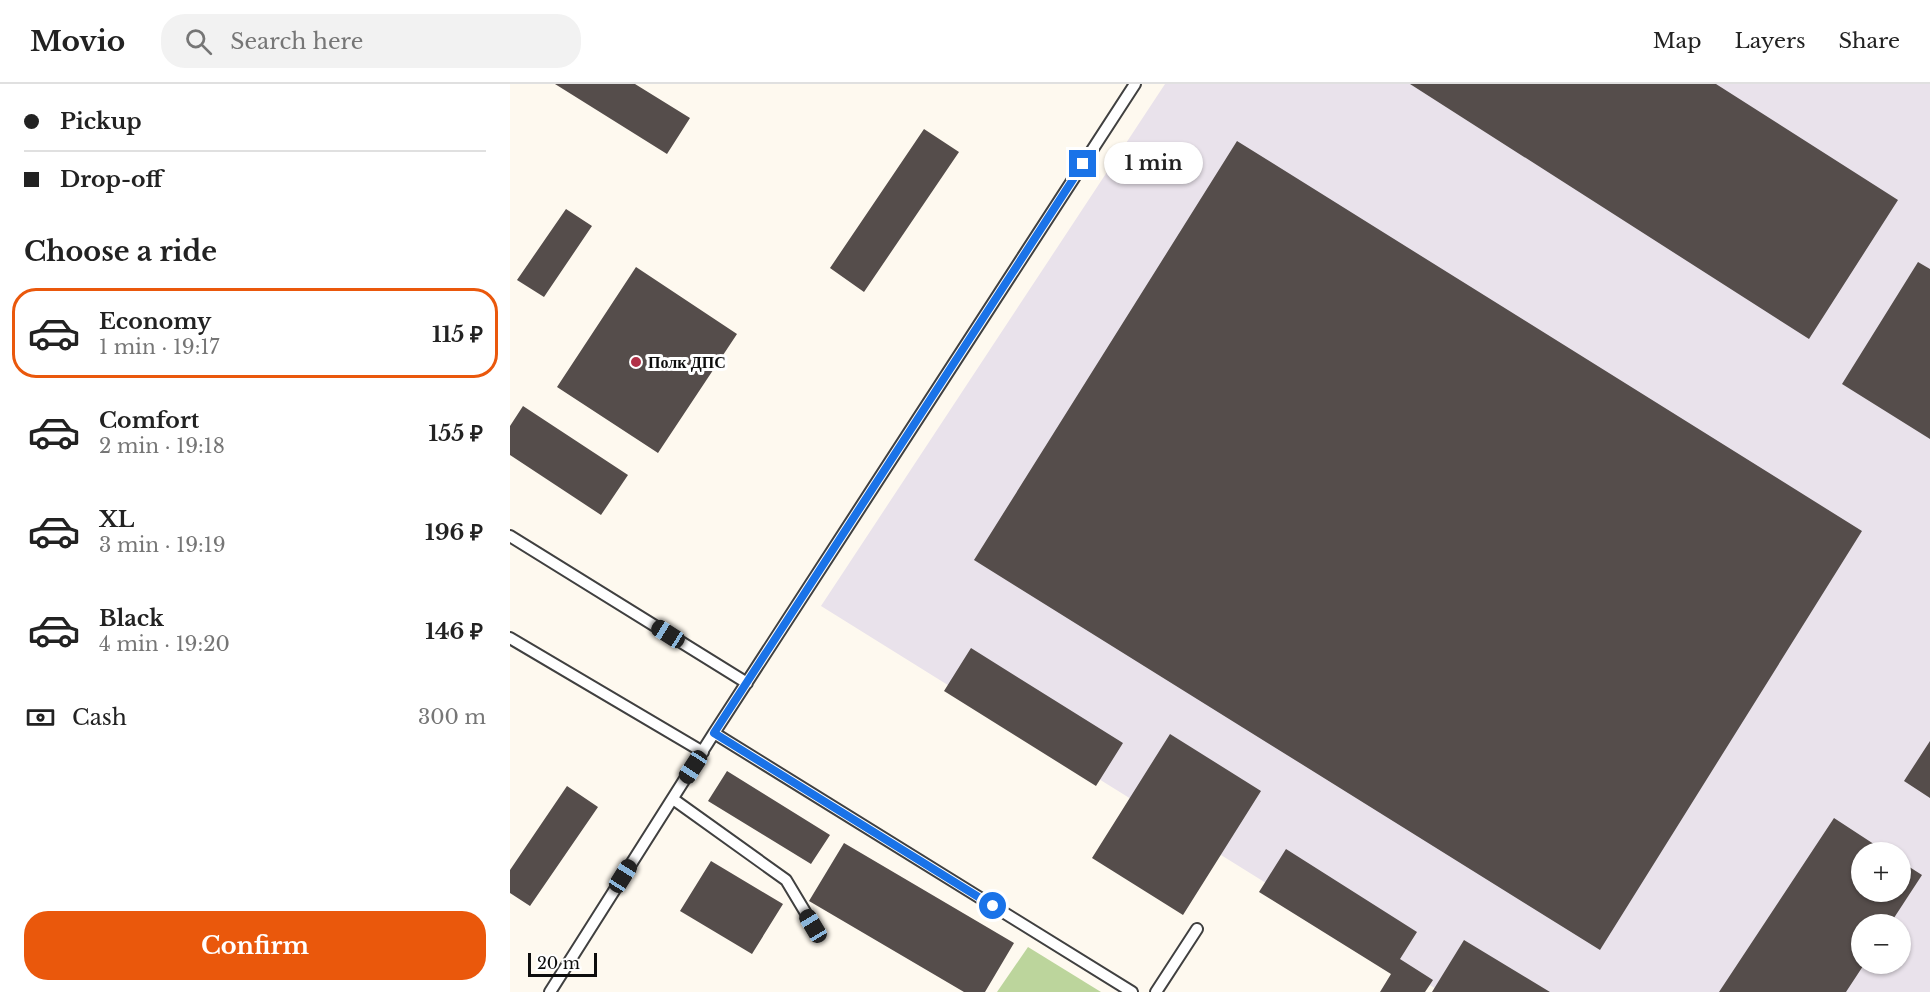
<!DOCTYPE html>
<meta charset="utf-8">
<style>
body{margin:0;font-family:"Libre Baskerville",serif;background:#f2f2f2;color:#222;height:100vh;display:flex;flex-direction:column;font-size:22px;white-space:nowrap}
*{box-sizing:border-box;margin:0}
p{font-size:20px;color:#767676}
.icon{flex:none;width:33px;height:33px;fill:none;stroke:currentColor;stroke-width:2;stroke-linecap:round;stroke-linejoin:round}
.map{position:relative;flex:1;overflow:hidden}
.panel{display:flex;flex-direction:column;background:#fff;width:510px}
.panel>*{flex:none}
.top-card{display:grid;align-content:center;height:132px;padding:0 24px;background:#fff}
.controls{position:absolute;left:1341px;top:758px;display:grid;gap:12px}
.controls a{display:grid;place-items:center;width:60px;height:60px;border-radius:50%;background:#fff;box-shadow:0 2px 4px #0004;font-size:30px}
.scale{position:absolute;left:18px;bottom:15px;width:69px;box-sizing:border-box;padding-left:6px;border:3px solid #0d0d0d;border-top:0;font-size:16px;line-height:21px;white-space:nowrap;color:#0d0d0d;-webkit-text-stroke:4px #fff;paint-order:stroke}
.end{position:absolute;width:27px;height:27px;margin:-14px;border:8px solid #1a73e8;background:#fff;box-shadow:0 0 0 3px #fff}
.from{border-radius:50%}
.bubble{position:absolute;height:42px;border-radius:21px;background:#fff;box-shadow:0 2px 4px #0004;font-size:20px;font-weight:800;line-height:42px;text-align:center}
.car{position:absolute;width:18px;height:36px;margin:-18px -9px;border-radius:8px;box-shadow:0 0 4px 2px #0007;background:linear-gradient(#222 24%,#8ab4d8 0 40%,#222 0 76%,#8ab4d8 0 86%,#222 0)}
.top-card b{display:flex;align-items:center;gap:21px;height:57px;font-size:22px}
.top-card b+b{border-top:2px solid #e0e0e0}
.top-card i{width:15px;height:15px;background:#222}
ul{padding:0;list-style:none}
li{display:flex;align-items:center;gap:18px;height:90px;margin:0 12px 9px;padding:0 12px;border:3px solid transparent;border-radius:24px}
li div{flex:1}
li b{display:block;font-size:22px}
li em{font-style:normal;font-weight:800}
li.current{border-color:#ea580c}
li>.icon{width:54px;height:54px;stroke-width:1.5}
h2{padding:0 24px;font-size:27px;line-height:72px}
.pay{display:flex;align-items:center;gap:15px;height:66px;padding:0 24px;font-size:22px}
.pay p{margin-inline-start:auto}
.cta{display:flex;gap:12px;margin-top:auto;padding:12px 24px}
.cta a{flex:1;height:69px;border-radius:24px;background:#ea580c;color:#fff;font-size:24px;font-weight:800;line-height:69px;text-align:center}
header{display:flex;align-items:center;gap:36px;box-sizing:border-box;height:84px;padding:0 30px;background:#fff;border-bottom:2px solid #e0e0e0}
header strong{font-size:28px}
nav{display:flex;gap:33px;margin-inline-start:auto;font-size:21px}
.search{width:420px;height:54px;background:#f2f2f2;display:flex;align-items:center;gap:15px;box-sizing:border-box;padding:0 21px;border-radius:24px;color:#767676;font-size:22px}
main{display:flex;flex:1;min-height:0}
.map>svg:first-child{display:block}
.industrial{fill:#e9e2eb;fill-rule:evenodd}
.forest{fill:#bcd59c}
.building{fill:#554d4b}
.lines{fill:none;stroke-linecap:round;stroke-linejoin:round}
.service-casing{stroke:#404040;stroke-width:14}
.service{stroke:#fff;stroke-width:10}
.route{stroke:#1a73e8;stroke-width:8}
.poi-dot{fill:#b13147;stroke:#fff;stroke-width:2}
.labels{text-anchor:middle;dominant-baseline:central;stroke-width:6;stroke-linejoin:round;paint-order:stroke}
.poi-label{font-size:16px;font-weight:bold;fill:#0d0d0d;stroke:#fff;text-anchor:start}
</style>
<header>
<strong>Movio</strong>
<div class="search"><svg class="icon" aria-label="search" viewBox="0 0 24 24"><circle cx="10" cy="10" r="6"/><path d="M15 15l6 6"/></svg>Search here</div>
<nav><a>Map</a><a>Layers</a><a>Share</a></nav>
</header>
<main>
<section class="panel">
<div class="top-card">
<b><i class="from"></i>Pickup</b>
<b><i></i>Drop-off</b>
</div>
<h2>Choose a ride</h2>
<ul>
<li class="current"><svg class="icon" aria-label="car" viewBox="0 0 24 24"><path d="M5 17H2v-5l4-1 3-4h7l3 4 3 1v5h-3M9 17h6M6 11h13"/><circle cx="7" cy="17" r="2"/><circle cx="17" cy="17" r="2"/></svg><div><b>Economy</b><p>1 min · 19:17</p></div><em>115 ₽</em></li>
<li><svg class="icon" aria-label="car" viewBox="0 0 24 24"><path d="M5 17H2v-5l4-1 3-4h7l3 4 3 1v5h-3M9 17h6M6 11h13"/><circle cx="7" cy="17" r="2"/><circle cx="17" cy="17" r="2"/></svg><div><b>Comfort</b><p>2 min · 19:18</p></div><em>155 ₽</em></li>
<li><svg class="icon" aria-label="car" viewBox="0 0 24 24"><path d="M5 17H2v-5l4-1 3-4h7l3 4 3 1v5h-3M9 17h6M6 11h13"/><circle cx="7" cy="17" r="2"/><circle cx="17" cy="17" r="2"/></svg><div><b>XL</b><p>3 min · 19:19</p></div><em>196 ₽</em></li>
<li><svg class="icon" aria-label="car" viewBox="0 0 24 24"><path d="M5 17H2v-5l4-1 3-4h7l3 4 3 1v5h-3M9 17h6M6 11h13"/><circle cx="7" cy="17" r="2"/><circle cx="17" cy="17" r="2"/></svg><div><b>Black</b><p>4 min · 19:20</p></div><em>146 ₽</em></li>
</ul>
<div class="pay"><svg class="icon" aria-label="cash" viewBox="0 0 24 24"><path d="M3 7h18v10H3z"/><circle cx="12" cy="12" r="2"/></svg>Cash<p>300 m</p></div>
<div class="cta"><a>Confirm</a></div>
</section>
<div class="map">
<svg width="1420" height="908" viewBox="0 0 1420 908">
<rect width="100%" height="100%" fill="#fef9ef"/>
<path class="industrial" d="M655 0H1420V908H931L311 522ZM1352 768H1390V807H1352ZM1352 840H1390V879H1352Z"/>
<path class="forest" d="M518 863 591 908H487Z"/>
<path class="building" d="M45 0H125L180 34 157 70Z
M900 0H1206L1388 116 1299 255Z
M414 45 449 68 354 208 320 184Z
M727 57 1352 447 1090 866 464 476Z
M56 125 82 142 34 213 7 196Z
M1408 178 1420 185V355L1332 300Z
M126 183 227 250 148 369 47 303Z
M13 322 118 391 91 431 0 371V342Z
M461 564 613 659 586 702 434 607Z
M660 650 751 707 673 831 582 774Z
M1420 657V714L1394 697Z
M217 687 320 751 301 780 198 717Z
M57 702 88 723 20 822 0 809V786Z
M1324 734 1376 768H1352V807H1390V777L1412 791 1380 840H1352V879H1355L1336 908H1209Z
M334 759 504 859 475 908H454L299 817Z
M776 765 907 848 890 875 923 896 915 908H870L881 890 749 808Z
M201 777 273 820 242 870 170 827Z
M954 856 1040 908H922Z"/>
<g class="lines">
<g class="service-casing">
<path id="service" d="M0 452 237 599
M0 554 193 668
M204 649 622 908
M163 715 276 796 303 841
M40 908 204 649 625 0
M646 908 687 845"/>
</g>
<use href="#service" class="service"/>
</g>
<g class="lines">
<path class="route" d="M483 822 204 649 573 80"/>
</g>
<circle class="poi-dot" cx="126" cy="278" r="6"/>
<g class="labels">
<g class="poi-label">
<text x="138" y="278">Полк ДПС</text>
</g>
</g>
</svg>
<div class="controls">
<a>+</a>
<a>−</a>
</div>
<div class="scale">20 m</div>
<i class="end from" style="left:483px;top:822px"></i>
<i class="end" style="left:573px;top:80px"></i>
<div class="bubble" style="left:594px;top:58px;width:99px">1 min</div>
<i class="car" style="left:158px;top:550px;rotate:302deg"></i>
<i class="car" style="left:183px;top:683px;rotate:213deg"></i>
<i class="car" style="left:113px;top:792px;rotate:32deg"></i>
<i class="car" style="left:303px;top:842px;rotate:329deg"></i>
</div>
</main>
